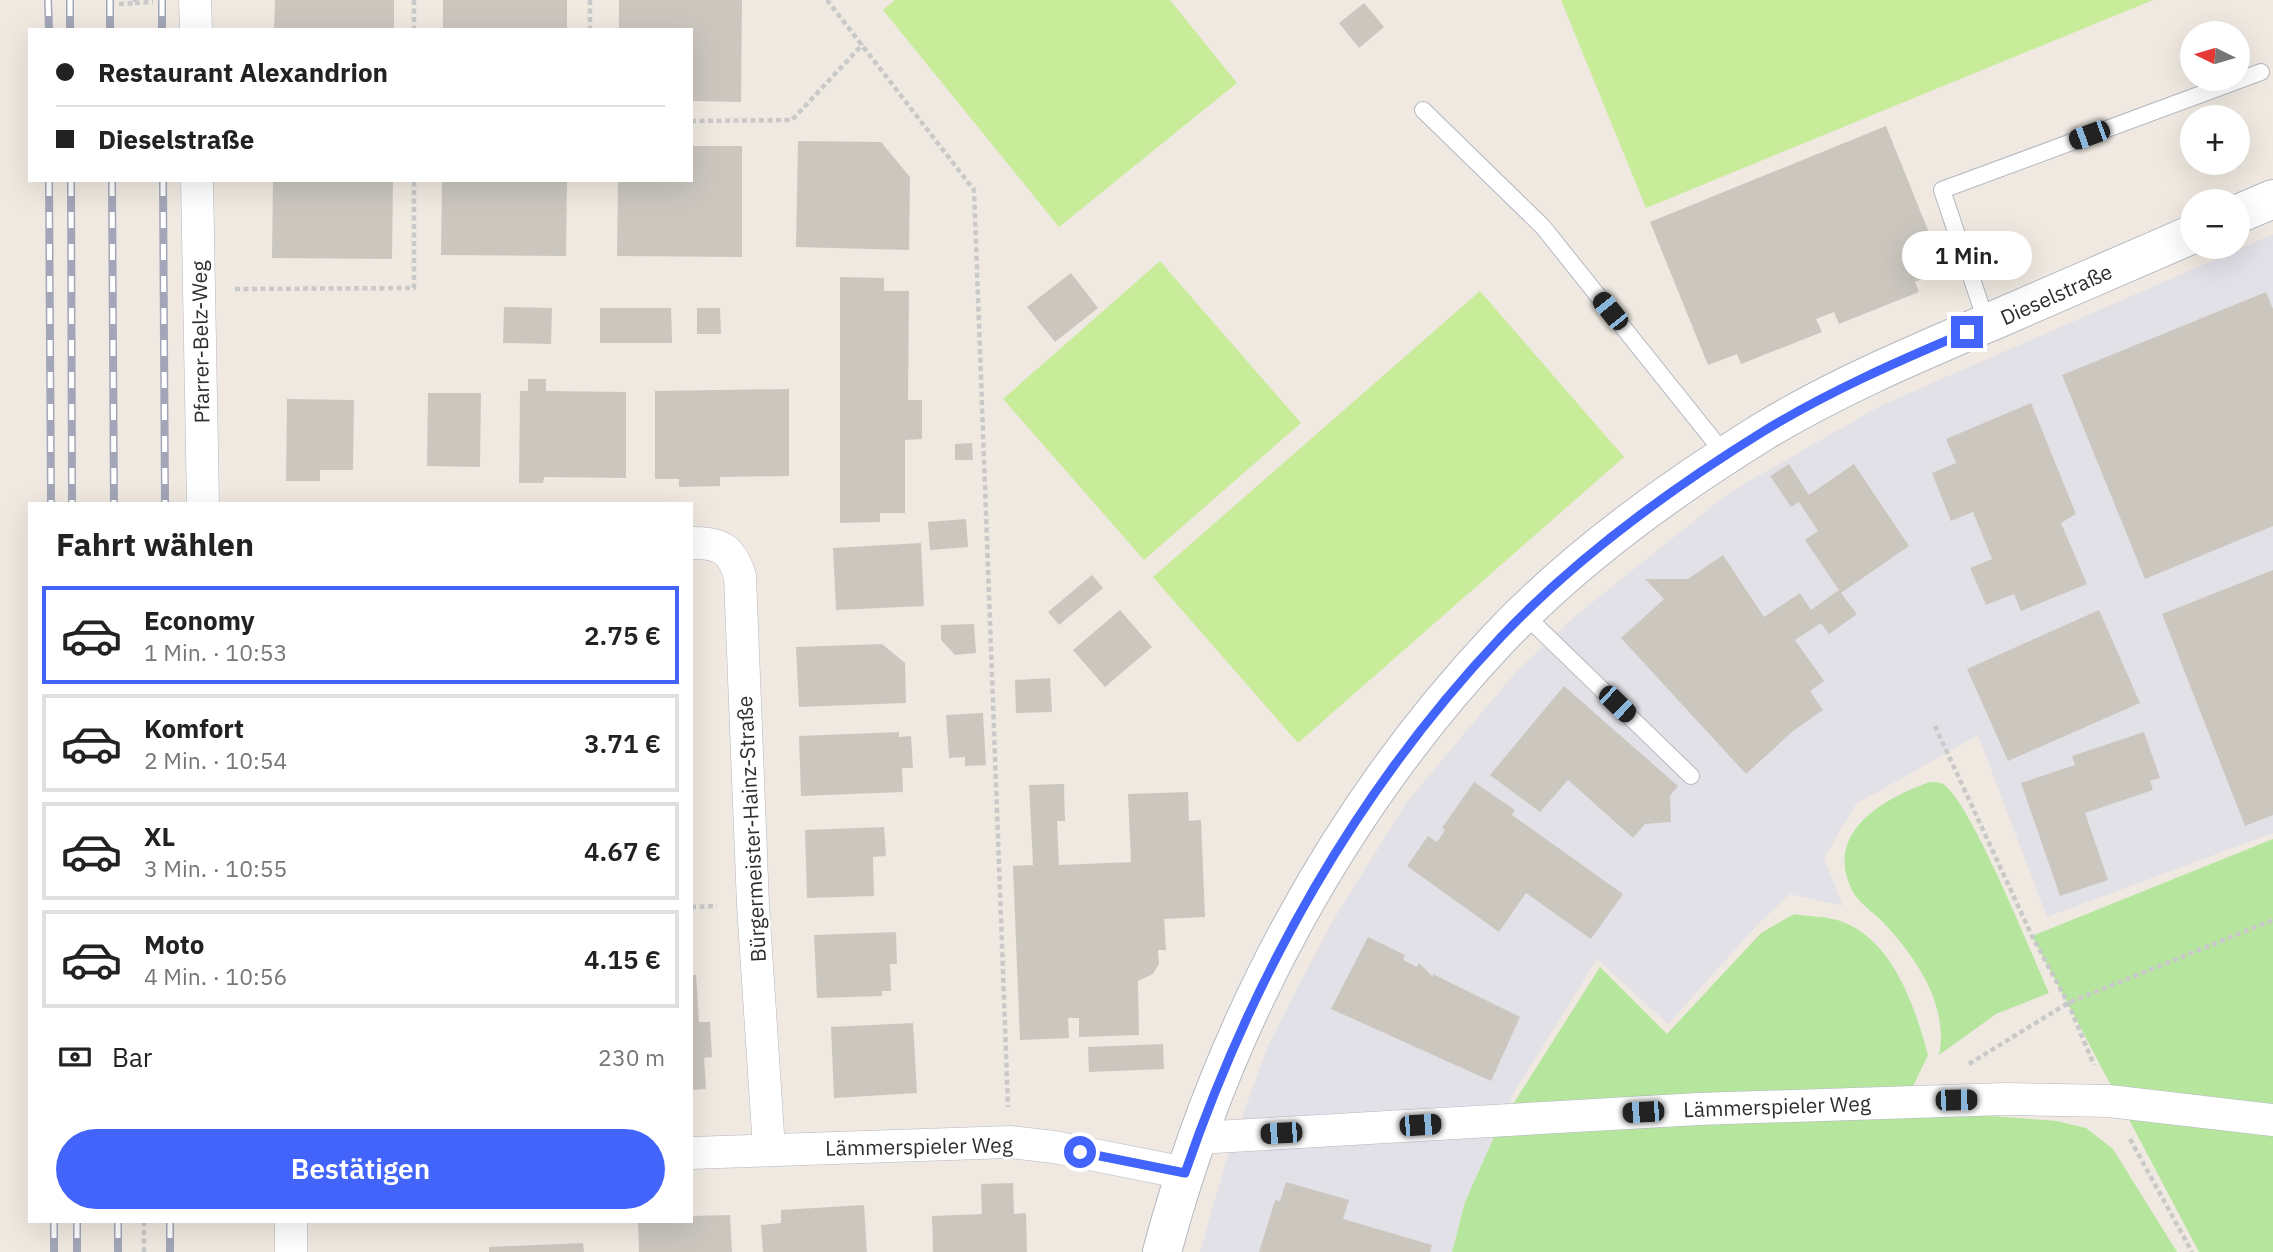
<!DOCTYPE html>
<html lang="de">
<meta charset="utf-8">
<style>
body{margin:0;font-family:"IBM Plex Sans",sans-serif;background:#f2f2f2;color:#222;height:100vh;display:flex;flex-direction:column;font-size:26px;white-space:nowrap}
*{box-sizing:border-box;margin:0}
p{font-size:23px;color:#767676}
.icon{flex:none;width:38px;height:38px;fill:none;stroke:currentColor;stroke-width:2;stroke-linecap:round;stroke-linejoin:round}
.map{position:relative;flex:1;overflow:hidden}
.panel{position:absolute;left:28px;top:502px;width:665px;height:721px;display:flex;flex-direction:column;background:#fff;border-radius:0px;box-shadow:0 7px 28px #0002}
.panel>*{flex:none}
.hud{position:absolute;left:28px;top:28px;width:665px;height:154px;border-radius:0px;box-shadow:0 7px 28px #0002;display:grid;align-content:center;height:154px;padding:0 28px;background:#fff}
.needle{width:46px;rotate:275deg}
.tools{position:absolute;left:2180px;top:21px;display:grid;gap:14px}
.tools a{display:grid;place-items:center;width:70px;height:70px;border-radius:50%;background:#fff;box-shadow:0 7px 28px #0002;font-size:35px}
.end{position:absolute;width:32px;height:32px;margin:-16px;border:9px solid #4264fb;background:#fff;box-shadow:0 0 0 4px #fff}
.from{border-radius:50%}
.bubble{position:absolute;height:49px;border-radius:24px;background:#fff;box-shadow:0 7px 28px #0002;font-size:23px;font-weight:600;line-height:49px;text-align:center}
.car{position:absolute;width:21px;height:42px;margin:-21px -10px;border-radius:9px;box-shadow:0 0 5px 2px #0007;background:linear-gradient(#222 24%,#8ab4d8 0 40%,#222 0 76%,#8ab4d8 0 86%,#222 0)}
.hud b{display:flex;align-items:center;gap:24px;height:66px;font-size:26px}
.hud b+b{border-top:2px solid #e0e0e0}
.hud i{width:18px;height:18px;background:#222}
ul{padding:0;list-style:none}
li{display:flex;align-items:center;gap:21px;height:98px;margin:0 14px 10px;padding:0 14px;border:4px solid #e0e0e0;border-radius:0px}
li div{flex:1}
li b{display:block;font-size:26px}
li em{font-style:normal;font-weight:600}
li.current{border-color:#4264fb}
li>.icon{width:63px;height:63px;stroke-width:1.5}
h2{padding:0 28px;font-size:32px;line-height:84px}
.pay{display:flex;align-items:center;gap:18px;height:77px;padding:0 28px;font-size:26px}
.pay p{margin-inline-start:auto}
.cta{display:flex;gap:14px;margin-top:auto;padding:14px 28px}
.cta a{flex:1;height:80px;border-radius:42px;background:#4264fb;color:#fff;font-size:28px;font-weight:600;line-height:80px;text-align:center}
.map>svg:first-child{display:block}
.industrial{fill:#e3e1e8}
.green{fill:#b6e59e}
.pitch{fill:#c9ec9a}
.building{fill:#cbc7bf}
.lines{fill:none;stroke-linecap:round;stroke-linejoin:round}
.lane-casing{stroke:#b4b7c1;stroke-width:18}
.street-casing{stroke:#b4b7c1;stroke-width:33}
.secondary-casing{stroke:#b4b7c1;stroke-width:40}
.path{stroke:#c9c9c9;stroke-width:4.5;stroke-dasharray:5 3.5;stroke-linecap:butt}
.lane{stroke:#fff;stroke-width:16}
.street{stroke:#fff;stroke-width:32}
.secondary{stroke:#fff;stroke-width:38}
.rail-casing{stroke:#a3a6b8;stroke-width:8}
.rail{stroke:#fff;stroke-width:5;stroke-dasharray:16;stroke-linecap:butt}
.route{stroke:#4264fb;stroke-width:9}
.labels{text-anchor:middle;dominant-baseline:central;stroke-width:5;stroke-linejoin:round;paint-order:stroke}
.street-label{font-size:21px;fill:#2e2e2e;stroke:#fff}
</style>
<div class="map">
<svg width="2273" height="1252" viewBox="0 0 2273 1252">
<rect width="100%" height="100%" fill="#efe9e1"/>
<path class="industrial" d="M2273 234V833L2047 917 1978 735 1856 804 1824 858 1843 906 1790 894 1757 925 1668 1024 1597 959 1516 1089 1465 1202 1452 1252H1200L1226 1161 1268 1046 1329 927 1407 802 1516 672 1574 617 1730 492 1882 405Z"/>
<path class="green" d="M1930 782C1933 782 1937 782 1941 783 1968 794 2033 958 2049 993L1996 1014 1939 1055C1949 1004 1916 958 1883 922 1874 913 1859 903 1853 892 1822 833 1884 798 1930 782Z
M2273 839V1252H2199L2032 936Z
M1794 914C1809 917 1828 916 1843 922 1894 942 1915 1007 1928 1055L1902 1109 2057 1121 2086 1128 2113 1149 2177 1252H1452L1465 1202 1498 1128 1600 967 1667 1034 1761 933Z"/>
<path class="pitch" d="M895 0H1170L1237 83 1059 227 883 10Z
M1561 0H2153L1646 208Z
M1160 261 1301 423 1144 560 1003 399Z
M1480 291 1624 457 1298 743 1153 577Z"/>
<path class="building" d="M275 0H394V30H274Z
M443 0H567V30H443Z
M619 0H742L741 102 691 101V30H619Z
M1364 3 1384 27 1359 48 1339 23Z
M1886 126 1944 270 1915 282 1919 292 1839 324 1834 312 1816 319 1822 332 1741 364 1737 354 1708 365 1650 222Z
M798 141 881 142 910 177 909 250 796 247Z
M691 146H742V257L617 256 618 180H691Z
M273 180H393L392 259 272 258Z
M442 180H567L566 256 441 255Z
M1071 273 1098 308 1055 342 1027 307Z
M840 277 884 278V291H909L908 400H922V439L905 440V513H880V522L840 523Z
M2266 292 2273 309V526L2145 579 2062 375Z
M504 307 552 308 551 344 503 343Z
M600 308H671L672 343H600Z
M697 308H720L721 334H697Z
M528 379H546V391L626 392V478L544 477 543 483H519L520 391H528Z
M789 389V476L720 477V486L679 487V479H655V391Z
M428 393H481L480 467 427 466Z
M287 399 354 400 353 470H320V481H286Z
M2031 403 2076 514 2061 523 2087 584 2021 611 2014 594 1986 605 1970 568 1992 559 1973 512 1951 521 1932 473 1956 463 1946 439Z
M972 443 973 460H955V444Z
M1789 464 1809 495 1854 464 1909 546 1841 593 1857 614 1829 634 1821 623 1795 640 1824 681 1810 691 1823 710 1793 731 1746 774 1621 638 1664 599 1645 579H1688L1723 555 1764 617 1800 593 1811 610 1839 590 1805 540 1818 531 1799 502 1791 507 1770 476Z
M966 519 968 547 930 550 928 522Z
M921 543 924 606 836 610 833 548Z
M2273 570V815L2245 826 2162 614Z
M1092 575 1103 588 1059 625 1048 612Z
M1120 610 1152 647 1105 687 1073 650Z
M2099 610 2140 703 2008 761 1967 669Z
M974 624 976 653 955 655 941 640V625Z
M882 644 905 663 906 703 799 707 796 647Z
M1050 678 1052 712 1016 713 1015 680Z
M1564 686 1678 786 1670 796 1671 822 1645 824 1633 838 1568 780 1540 812 1490 775Z
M983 713 986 765 965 766V757L949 758 946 715Z
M899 732V737L911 736 913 768H902L903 792 801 796 799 736Z
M2144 732 2160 778 2150 781 2153 790 2085 813 2108 880 2060 896 2021 783 2075 765 2072 756Z
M1474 782 1515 810 1512 815 1623 894 1591 939 1526 893 1499 932 1407 866 1428 836 1437 842 1445 830 1442 828Z
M1064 784 1065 821H1057L1059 865 1131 862 1128 794 1188 792 1189 821 1201 820 1205 917 1164 919 1166 950H1158L1159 964 1153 974 1138 981 1139 1035 1079 1037V1018H1068L1069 1038 1020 1040 1013 866 1033 865 1029 785Z
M884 827 886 856 873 857 874 896 807 898 805 830Z
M896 932 897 964H890L891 991H882V996L817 998 814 935Z
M1368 937 1405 955 1403 960 1417 967 1419 963 1433 977V974L1520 1017 1491 1081 1331 1009Z
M691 975H696L699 1022H710L712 1057 704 1058 706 1089 691 1090Z
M913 1023 917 1093 834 1098 831 1027Z
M1163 1044 1164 1069 1089 1072 1088 1047Z
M1286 1182 1349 1200 1343 1219 1432 1245 1430 1252H1259L1275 1200 1280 1201Z
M1013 1183 1014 1214 1026 1213 1027 1252H933L932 1216 982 1214 981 1184Z
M864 1205 867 1252H763L761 1225 781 1223V1210Z
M730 1215 732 1252H639L638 1222H691V1216Z
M583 1243 584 1252H489V1247Z"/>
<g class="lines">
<g class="lane-casing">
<path id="lane" d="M1423 110 1543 227 1726 456
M1987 324 1942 190 2261 72
M1524 614 1691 776"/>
</g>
<g class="street-casing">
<path id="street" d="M195 0 196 30
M197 180 203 504
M691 543C721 543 731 548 740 576L753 905 769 1149
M1197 1138 1698 1109 2005 1099 2109 1101 2273 1120
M691 1153 1010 1142 1054 1147 1185 1173
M291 1222V1252"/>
</g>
<g class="secondary-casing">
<path id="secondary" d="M2238 214 2273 199
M1162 1252C1222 1026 1339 807 1500 637 1576 557 1670 489 1764 431 1835 388 1913 355 1990 322 2058 293 2125 263 2193 234"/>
</g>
<path class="path" d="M414 0V30
M590 0V30
M827 0 974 190 1008 1107
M135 3 153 2
M119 4 135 3V0
M691 121 792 120 863 44
M235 289 414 288V180
M1935 726 2032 936 2068 1003 2094 1065
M691 907 717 906
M1969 1064 2068 1003 2273 920
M2130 1139 2192 1252
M144 1252V1222"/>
<use href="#lane" class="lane"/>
<use href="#street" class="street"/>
<use href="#secondary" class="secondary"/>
<g class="rail-casing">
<path id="rail" d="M48 0 49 30
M70 0V30
M110 0V30
M162 0V30
M49 180 51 504
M71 180 72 504
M112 180 114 504
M163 180 165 504
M54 1222V1252
M77 1222V1252
M118 1222V1252
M170 1222V1252"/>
</g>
<use href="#rail" class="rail"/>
</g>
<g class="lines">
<path class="route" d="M1080 1152 1185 1173C1253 975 1357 789 1501 637 1577 557 1670 489 1764 431 1828 392 1898 361 1967 332"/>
</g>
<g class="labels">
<g class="street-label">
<text transform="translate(2056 294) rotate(-24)">Dieselstraße</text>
<text transform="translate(200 342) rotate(-91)">Pfarrer-Belz-Weg</text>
<text transform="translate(751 829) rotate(-93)">Bürgermeister-Hainz-Straße</text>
<text transform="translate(1777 1106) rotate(-2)">Lämmerspieler Weg</text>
<text transform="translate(919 1146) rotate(-1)">Lämmerspieler Weg</text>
</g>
</g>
</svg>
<div class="tools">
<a><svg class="needle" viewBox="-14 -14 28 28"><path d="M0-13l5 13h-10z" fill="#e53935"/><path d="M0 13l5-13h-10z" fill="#767676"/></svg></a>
<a>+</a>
<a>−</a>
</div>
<i class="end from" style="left:1080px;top:1152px"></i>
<i class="end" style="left:1967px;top:332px"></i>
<div class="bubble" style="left:1902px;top:231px;width:130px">1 Min.</div>
<i class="car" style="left:2089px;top:135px;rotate:250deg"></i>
<i class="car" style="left:1610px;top:311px;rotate:321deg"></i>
<i class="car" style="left:1617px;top:704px;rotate:134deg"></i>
<i class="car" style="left:1956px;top:1100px;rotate:89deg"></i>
<i class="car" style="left:1643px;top:1112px;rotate:267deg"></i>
<i class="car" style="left:1420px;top:1125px;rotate:86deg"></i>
<i class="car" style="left:1281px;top:1133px;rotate:267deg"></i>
<div class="hud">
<b><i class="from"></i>Restaurant Alexandrion</b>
<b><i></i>Dieselstraße</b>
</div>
<section class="panel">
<h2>Fahrt wählen</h2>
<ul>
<li class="current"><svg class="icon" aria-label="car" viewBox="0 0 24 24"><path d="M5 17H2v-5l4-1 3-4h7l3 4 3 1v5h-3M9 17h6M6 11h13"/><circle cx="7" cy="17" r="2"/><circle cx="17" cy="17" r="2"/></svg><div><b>Economy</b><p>1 Min. · 10:53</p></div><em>2.75 €</em></li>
<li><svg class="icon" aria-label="car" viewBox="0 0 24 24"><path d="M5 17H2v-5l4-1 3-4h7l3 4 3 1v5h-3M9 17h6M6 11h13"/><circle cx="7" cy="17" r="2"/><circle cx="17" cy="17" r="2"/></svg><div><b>Komfort</b><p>2 Min. · 10:54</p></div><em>3.71 €</em></li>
<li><svg class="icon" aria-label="car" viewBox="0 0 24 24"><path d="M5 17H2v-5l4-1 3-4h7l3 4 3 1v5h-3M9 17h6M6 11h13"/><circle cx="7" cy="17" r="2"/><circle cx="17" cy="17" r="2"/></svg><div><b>XL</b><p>3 Min. · 10:55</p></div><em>4.67 €</em></li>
<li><svg class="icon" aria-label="car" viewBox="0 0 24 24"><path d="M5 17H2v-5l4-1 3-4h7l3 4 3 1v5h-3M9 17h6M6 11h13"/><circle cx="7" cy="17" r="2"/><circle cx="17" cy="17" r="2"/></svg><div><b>Moto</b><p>4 Min. · 10:56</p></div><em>4.15 €</em></li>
</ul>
<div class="pay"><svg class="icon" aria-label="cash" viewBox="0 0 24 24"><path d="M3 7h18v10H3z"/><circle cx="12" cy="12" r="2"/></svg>Bar<p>230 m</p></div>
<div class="cta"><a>Bestätigen</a></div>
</section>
</div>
